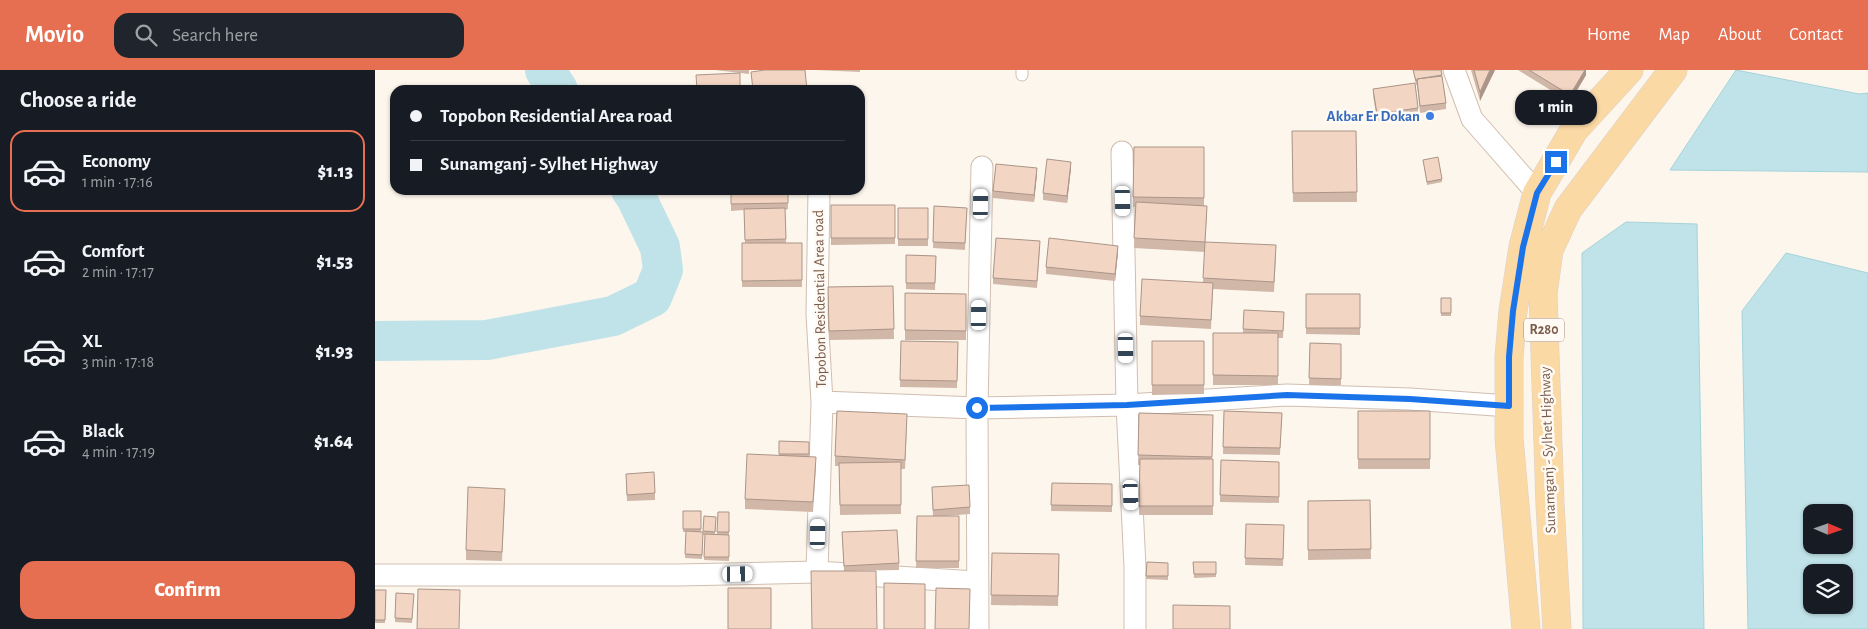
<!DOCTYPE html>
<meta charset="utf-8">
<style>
body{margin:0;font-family:"Alegreya Sans",sans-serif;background:#20242c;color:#f1f3f6;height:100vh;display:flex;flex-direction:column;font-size:19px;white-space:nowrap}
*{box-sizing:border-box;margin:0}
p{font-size:16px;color:#9ea1a6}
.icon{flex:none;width:28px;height:28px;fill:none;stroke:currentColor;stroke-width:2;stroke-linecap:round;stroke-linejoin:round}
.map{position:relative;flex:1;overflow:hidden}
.side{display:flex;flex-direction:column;background:#171b24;width:375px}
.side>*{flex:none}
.guide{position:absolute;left:15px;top:15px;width:475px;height:110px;border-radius:15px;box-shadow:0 1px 4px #0004;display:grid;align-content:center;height:110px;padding:0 20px;background:#171b24}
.needle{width:32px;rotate:92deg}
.tools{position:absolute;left:1428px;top:434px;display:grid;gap:10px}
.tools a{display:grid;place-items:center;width:50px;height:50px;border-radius:10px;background:#171b24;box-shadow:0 1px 4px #0004;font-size:25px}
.end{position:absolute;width:22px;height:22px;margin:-11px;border:6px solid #1a73e8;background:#fff;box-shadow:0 0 0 2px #fff}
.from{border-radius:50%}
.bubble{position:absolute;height:35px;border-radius:15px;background:#171b24;box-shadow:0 1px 4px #0004;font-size:16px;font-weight:800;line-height:35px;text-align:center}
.car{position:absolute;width:15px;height:30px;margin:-15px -8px;border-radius:6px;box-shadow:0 0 4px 1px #0007;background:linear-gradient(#fff 24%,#345 0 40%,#fff 0 76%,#345 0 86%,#fff 0)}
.guide b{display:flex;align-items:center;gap:18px;height:48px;font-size:19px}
.guide b+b{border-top:1px solid #363941}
.guide i{width:12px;height:12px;background:#f1f3f6}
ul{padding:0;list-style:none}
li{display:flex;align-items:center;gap:15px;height:82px;margin:0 10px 8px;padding:0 10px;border:2px solid transparent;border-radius:15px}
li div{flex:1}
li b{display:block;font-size:19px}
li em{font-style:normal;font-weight:800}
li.active{border-color:#e76f51}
li>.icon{width:45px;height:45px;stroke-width:1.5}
h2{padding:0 20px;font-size:22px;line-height:60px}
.button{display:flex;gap:10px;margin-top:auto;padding:10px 20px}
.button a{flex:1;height:58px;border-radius:15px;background:#e76f51;color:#fff;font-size:20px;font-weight:800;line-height:58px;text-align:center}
header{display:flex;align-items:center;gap:30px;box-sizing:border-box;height:70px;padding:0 25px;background:#e76f51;color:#fff}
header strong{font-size:24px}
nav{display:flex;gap:28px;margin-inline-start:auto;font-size:18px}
.search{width:350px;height:45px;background:#20242c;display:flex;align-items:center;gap:12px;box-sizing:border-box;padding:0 18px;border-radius:15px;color:#9ea1a6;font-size:19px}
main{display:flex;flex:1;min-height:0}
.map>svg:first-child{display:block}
.water{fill:#bfe3e8;stroke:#a5d3da;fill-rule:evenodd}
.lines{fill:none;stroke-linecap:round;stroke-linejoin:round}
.river{stroke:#bfe3e8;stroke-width:40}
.lane-casing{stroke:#d1beb0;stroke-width:13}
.street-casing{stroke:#d1beb0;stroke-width:23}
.primary-casing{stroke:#dad1cd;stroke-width:29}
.lane{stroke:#fff;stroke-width:11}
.street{stroke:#fff;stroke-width:21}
.primary{stroke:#fbd9a5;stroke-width:28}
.wall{fill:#d1b7a8}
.shaded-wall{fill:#aa9588}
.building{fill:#f3d5c3;stroke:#aa9588}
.route{stroke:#1a73e8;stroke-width:6}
.shop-dot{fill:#3f7fe0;stroke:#fffaf3;stroke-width:2}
.labels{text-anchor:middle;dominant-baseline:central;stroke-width:5;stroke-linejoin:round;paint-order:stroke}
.shield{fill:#fffaf3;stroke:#a28b7f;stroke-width:1}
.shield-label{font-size:14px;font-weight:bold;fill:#7a5c4d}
.shop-label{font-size:15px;font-weight:bold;fill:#366cbe;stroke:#fffaf3;text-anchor:end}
.street-label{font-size:15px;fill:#7a5c4d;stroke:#fffaf3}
</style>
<header>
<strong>Movio</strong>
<div class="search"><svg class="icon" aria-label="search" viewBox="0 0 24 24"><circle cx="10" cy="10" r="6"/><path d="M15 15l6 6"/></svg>Search here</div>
<nav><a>Home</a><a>Map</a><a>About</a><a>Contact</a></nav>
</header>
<main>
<section class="side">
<h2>Choose a ride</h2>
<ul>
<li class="active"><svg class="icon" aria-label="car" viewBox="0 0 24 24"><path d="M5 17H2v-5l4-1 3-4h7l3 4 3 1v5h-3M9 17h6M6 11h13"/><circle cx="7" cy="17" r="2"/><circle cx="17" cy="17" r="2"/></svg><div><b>Economy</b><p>1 min · 17:16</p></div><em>$1.13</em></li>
<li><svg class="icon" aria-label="car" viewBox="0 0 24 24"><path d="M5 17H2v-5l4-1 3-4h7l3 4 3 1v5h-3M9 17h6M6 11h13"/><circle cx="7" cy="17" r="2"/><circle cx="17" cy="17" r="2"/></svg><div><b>Comfort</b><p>2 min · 17:17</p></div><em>$1.53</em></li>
<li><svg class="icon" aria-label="car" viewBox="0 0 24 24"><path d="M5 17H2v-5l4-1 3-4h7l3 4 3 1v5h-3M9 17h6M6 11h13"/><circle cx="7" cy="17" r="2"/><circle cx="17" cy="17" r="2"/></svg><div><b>XL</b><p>3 min · 17:18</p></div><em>$1.93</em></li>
<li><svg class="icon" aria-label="car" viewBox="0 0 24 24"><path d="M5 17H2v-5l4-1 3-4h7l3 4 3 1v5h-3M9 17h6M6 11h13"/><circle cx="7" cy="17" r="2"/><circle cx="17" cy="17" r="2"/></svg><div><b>Black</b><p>4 min · 17:19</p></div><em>$1.64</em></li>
</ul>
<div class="button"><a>Confirm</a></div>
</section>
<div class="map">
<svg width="1493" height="559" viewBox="0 0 1493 559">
<rect width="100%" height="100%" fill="#fdf6ec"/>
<path class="water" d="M1361 0 1484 24 1493 23V102L1295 100Z
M1251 152 1322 154 1329 559H1208L1207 183Z
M1411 183 1493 203V559H1373L1367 241ZM1469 442V475H1436V442ZM1469 502V535H1436V502Z"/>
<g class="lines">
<path class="river" d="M170 0 183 20
M0 271 112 270 238 246 277 227 288 200 285 177 261 127 256 120"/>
<g class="lane-casing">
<path id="lane" d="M647 5V0"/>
</g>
<g class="street-casing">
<path id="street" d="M1079 0 1097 49 1162 123
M747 82 752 335 760 497V559
M447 332 602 338 752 335 912 325 1035 329 1134 336
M442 502 447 332 442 244 444 120
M0 505H303L442 502 601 512
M603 559 602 338 607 97"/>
</g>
<g class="primary-casing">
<path id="primary" d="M1151 559 1134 368V287L1138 241 1148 177 1162 123 1199 60 1254 0
M1182 559 1175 434 1168 224 1174 180 1193 139 1298 0"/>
</g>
<use href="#lane" class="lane"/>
<use href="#street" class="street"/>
<use href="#primary" class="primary"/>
</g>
<path class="wall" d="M340 0H374V4Z
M441 0H485V2Z
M1038 0H1066L1071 33V39L1045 43 1042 15H1041Z
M1096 0H1120L1105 31Z
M1143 0H1211V5L1195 32Z
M998 19 1043 38V45L1002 51 998 25Z
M917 61H981L982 132H918Z
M759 77H829V136L832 145 830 172 901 185 899 222 838 219 836 259 765 255V246L828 212 830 182 759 178 761 137H758Z
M1048 90 1067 109V112L1052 115Z
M696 98 692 133 668 130V123Z
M662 104 659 132 618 128V121Z
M356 120H413V139L410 140 411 173H427V217H367V173H370L369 140 356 141Z
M456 135H520V174L456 175Z
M559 136 592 138 590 180 558 178Z
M523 138H553V176H523Z
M665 178 662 218 618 214V208Z
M743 182 740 211 671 204V197Z
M531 185 561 186 560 220 531 219Z
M518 216 519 269 454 270 453 217Z
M530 223 591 224V270H530Z
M931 224H985V265L931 264Z
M1066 228H1076V246H1066Z
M869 240 909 242 908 268H903V315H838V263H868Z
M526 271 583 272 582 318 525 317Z
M777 271H829V324L777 325Z
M935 273 966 274V315H934Z
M849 341 907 343 905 385 848 384Z
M983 341H1055V399H983Z
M764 343 838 345 837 389H838V445H764L765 395H763Z
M532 353 530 399H526V444L465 445 464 396H460V386Z
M404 371 434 372V387L441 397 438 442 370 439V429L404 386Z
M846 390 904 392V433L845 432Z
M251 411 280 423V430L252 431Z
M677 413 737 414V442L676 441Z
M557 417 595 437V444L570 446H584V498H541L542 446H558Z
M130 428 127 491 91 490V480Z
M995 430 996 489 933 490V431Z
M308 441H326V462H328L327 489 310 488 311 462H308Z
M343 442H354V491L329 490 330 465H328L329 446 341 447 340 464H342Z
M871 454 909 455 908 496 870 495Z
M467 462 524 493V500L469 501Z
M617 483 684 484 683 536 616 535Z
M772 492 793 493V510L771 509Z
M818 492H841V507L819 508Z
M0 520H11L10 553H0Z
M21 523 39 524 37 553 20 552Z"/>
<path class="shaded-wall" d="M1115 0H1120L1105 31V22Z
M1210 0H1211V5L1195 32V25Z
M696 92V98L692 133V126Z
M662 98V104L659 132V125Z
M743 176V182L740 211V204Z"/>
<path class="building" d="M390 0H430L432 20H378L376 2Z
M1038 0H1066L1067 5 1042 9V11H1041Z
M1099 0H1115L1105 22Z
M1154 0H1210L1195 25Z
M365 3V20H322L321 5Z
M1067 6 1071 33 1045 36 1042 9Z
M1040 13 1043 38 1002 44 998 19Z
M917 61H981L982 122 918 123Z
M759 77H829V128L758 127Z
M1063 87 1067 109 1052 112 1048 90Z
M672 89 696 92 692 126 668 123Z
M621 94 662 98 659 125 618 121Z
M356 120H413V133L356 134Z
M761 132 832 136 830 172 759 168Z
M456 135H520V168H456Z
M559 136 592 138 590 173 558 172Z
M410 138 411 169 370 170 369 139Z
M523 138H553V169H523Z
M621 168 665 171 662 211 618 208Z
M674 168 743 176 740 204 671 197Z
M830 172 901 175 899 212 828 208Z
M367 173H427V210L367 211Z
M531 185 561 186 560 213H531Z
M767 209 838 213 836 250 765 246Z
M518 216 519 259 454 261 453 217Z
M530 223 591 224V261L530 260Z
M931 224H985V258H931Z
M1066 228H1076V243H1066Z
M869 240 909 242 908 261 868 259Z
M838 263H903V306L838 305Z
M526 271 583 272 582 311 525 310Z
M777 271H829V315H777Z
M935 273 966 274V309L934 308Z
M462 341 532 344 530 390 460 386Z
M849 341 907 343 905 378 848 377Z
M983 341H1055V389H983Z
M764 343 838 345 837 387 763 385Z
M404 371 434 372V384H404Z
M372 384 441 387 438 432 370 429Z
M765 389H838V436H764Z
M846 390 904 392V427L845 425Z
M526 392V435H465L464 393Z
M279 402 280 423 252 425 251 404Z
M677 413 737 414V436L676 435Z
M594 415 595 437 558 440 557 417Z
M93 417 130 419 127 482 91 480Z
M995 430 996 479 933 480V431Z
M308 441H326V459H308Z
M343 442H354V462H342Z
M329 446 341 447 340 462 328 461Z
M542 446H584V491H541Z
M871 454 909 455 908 489 870 488Z
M522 460 524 493 469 496 467 462Z
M311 461 328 462 327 485 310 484Z
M330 464 354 465V487H329Z
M617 483 684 484 683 526 616 525Z
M772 492 793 493V506H771Z
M818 492H841V504H819Z
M436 501H501L502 559H437Z
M509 513 550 514V559H509Z
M353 518H396V559H353Z
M561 518 595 519 594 559H560Z
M43 519 85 520 84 559H42Z
M0 520H11L10 550H0Z
M21 523 39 524 37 549 20 548Z
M798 535 855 536V559H798Z"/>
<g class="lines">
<path class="route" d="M602 338 752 335 912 325 1035 329 1134 336V287L1138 241 1148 177 1162 123 1181 92"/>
</g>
<circle class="shop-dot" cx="1055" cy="46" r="5"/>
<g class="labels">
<rect class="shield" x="1149" y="248.5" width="40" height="23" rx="4"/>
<g class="shield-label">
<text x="1169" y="260">R280</text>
</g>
<g class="shop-label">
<text x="1045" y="46">Akbar Er Dokan</text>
</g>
<g class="street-label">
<text transform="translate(445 229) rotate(-91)">Topobon Residential Area road</text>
<text transform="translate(1173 380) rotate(-92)">Sunamganj - Sylhet Highway</text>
</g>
</g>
</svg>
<div class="tools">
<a><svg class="needle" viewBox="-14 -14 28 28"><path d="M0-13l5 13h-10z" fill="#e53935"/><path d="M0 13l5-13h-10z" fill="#9ea1a6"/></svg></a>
<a><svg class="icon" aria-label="layers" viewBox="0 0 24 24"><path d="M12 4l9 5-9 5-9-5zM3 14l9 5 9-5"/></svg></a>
</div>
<i class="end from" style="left:602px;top:338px"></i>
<i class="end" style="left:1181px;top:92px"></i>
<div class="bubble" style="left:1140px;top:20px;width:82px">1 min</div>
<i class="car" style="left:748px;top:131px;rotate:179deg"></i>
<i class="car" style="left:606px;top:134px;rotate:1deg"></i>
<i class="car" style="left:604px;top:245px;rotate:1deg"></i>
<i class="car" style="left:751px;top:278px;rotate:179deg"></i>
<i class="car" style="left:756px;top:425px;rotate:177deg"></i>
<i class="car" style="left:443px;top:464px;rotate:1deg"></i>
<i class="car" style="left:363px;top:504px;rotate:89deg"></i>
<div class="guide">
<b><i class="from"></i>Topobon Residential Area road</b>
<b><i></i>Sunamganj - Sylhet Highway</b>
</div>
</div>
</main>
